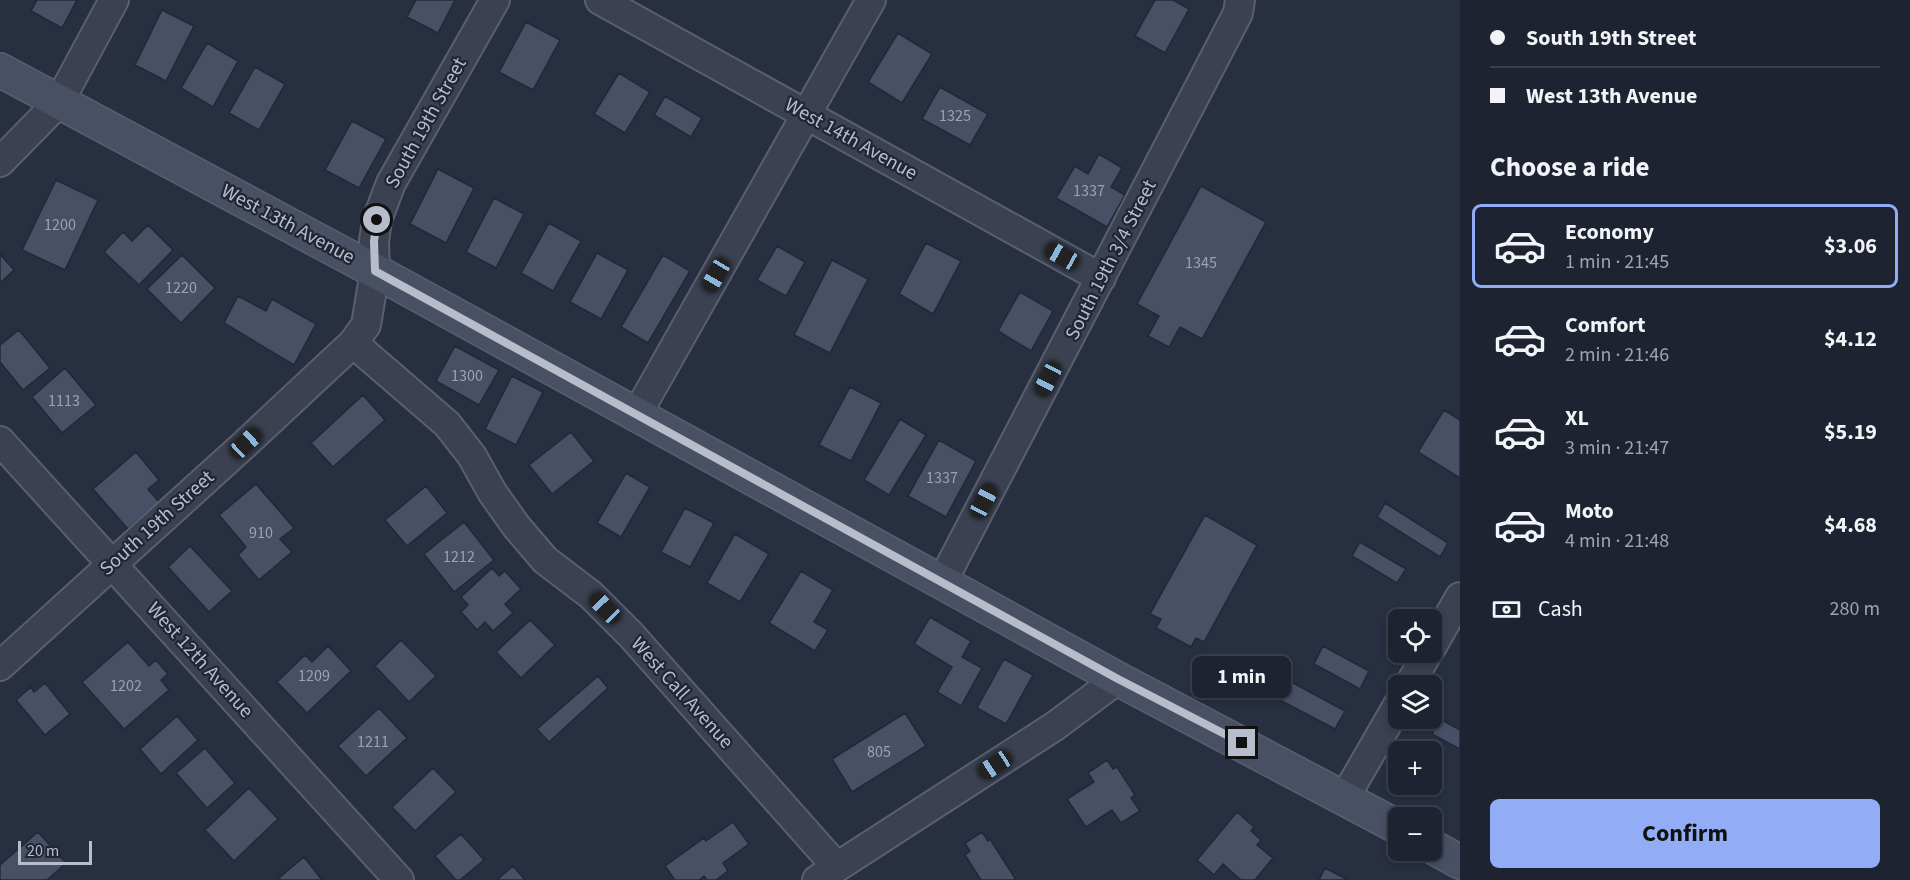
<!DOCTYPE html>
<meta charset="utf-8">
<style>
body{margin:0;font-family:"Source Sans 3",sans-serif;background:#2a2f3d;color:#f1f3f6;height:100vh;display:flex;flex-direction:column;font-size:22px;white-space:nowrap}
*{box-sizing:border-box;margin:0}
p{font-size:20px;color:#a0a4ab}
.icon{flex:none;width:33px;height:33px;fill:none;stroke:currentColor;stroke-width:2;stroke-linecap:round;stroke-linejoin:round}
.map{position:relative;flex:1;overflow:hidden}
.panel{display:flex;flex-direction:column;background:#1d2331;width:450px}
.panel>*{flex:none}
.top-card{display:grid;align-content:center;height:132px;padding:0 30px;background:#1d2331}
.tools{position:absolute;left:1388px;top:609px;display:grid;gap:12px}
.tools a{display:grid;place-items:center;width:54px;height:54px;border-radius:9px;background:#1d2331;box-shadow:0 3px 9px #0003,0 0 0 2px #3b404d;font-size:30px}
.scale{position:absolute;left:18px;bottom:15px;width:74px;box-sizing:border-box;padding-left:6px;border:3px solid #b8bdcb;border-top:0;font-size:16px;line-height:21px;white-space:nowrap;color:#b8bdcb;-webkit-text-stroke:4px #202636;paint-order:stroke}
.end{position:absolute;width:27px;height:27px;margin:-14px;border:8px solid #b8bdcb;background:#111;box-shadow:0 0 0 3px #111}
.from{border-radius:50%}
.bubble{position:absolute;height:42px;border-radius:9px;background:#1d2331;box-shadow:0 3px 9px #0003,0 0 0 2px #3b404d;font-size:20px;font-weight:700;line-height:42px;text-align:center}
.car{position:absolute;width:18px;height:36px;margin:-18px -9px;border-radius:8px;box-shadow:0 0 4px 2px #0007;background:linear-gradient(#222 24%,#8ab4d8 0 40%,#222 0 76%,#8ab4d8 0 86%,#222 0)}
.top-card b{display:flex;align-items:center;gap:21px;height:57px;font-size:22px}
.top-card b+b{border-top:2px solid #3b404d}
.top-card i{width:15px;height:15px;background:#f1f3f6}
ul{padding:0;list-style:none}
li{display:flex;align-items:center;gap:18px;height:84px;margin:0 12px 9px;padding:0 18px;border:3px solid transparent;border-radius:9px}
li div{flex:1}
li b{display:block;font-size:22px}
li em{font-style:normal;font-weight:700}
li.on{border-color:#92acf5}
li>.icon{width:54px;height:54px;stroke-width:1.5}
h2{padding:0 30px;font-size:27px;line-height:72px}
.pay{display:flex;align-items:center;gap:15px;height:66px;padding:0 30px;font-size:22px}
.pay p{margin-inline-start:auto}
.cta{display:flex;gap:12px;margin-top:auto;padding:12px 30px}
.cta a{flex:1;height:69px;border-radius:9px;background:#92acf5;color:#111;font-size:24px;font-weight:700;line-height:69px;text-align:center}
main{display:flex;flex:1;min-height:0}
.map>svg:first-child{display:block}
.building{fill:#485065;stroke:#222838;stroke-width:1.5}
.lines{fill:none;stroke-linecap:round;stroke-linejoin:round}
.street-casing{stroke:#595f6e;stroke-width:32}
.secondary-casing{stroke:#595f6e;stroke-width:36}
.street{stroke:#3b4151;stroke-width:28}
.secondary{stroke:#495064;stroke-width:33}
.route{stroke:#b8bdcb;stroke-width:8}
.labels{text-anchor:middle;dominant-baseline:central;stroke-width:4.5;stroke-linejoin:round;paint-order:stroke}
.number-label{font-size:16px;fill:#9ca2b2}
.street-label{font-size:20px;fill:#b8bdcb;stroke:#202636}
</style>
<main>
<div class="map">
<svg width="1460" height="880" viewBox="0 0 1460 880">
<rect width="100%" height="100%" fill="#272f41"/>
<path class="building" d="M37 0H77L62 28 31 11Z
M416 0H455L438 33 407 17Z
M1155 0H1173L1189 9 1165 53 1135 36Z
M162 10 194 26 166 81 135 65Z
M526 22 560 40 533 90 499 72Z
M898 33 932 54 902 103 868 82Z
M207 43 238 61 213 107 181 88Z
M255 67 285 84 259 130 229 113Z
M619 73 650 92 625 133 594 114Z
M940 87 988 114 970 145 922 119Z
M665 96 702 118 691 137 654 115Z
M352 121 386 139 359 188 325 170Z
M1099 154 1122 168 1111 187 1125 195 1107 227 1056 198 1075 166 1088 174Z
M438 169 474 188 446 243 410 224Z
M56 180 98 200 65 270 22 250Z
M1201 186 1266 222 1202 339 1180 327 1169 347 1148 336 1159 316 1137 304Z
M494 198 524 214 496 268 466 252Z
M549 223 581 241 553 291 521 273Z
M148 225 173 250 139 285 104 252 123 232 132 241Z
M926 243 961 261 933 314 899 294Z
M777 246 805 262 786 296 757 280Z
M597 253 628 270 601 319 570 302Z
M0 254 14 270 0 283Z
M182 255 215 288 181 323 147 289Z
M663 255 690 271 648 343 621 327Z
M832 260 868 279 830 353 794 335Z
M1020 292 1053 311 1031 351 998 331Z
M238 296 266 311 272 299 316 324 294 365 224 323Z
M19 330 50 368 23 390 0 362V345Z
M455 346 499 370 479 405 436 381Z
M65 368 96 405 62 433 32 397Z
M512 376 543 392 516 445 485 429Z
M850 387 881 403 851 461 819 445Z
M363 395 385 420 333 467 311 443Z
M1444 410 1460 420V478L1418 452Z
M900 419 926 435 889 495 864 480Z
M571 432 594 461 552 494 529 465Z
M939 440 976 461 946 517 908 496Z
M136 452 159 480 148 489 159 502 128 529 93 489Z
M626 473 650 487 621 537 597 523Z
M256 484 294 528 280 539 292 552 259 580 238 555 246 547 219 515Z
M426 486 447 513 407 546 385 520Z
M1385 503 1448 543 1440 557 1377 517Z
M685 508 714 523 690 567 661 552Z
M1205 515 1257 545 1204 642 1196 638 1191 647 1156 628 1161 619 1150 614Z
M464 522 494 560 454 592 424 554Z
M735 534 769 554 740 602 707 583Z
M1360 542 1406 569 1397 583 1352 556Z
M190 546 232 591 209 612 168 567Z
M492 568 499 576 505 571 521 589 505 604 513 613 493 631 485 622 477 630 461 612 468 605 461 597Z
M801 571 833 590 814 622 828 630 815 651 769 623Z
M930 617 971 641 962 657 982 668 961 706 937 692 952 667 914 644Z
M530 620 555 645 521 678 496 652Z
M401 640 436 676 409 702 375 666Z
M128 642 149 666 156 660 168 674 161 680 169 690 124 729 82 682Z
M328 646 351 671 307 713 277 682 305 655 312 662Z
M1323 646 1369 671 1360 689 1314 664Z
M1004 659 1033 675 1006 724 977 708Z
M598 676 608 688 549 742 537 729Z
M1284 678 1345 711 1335 729 1274 697Z
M45 683 70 714 45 735 16 700 31 687 34 692Z
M379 708 407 738 366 776 338 746Z
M905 713 926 746 852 792 832 759Z
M177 716 198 740 161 774 140 749Z
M1440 719 1460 730V749L1432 734Z
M205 748 235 783 207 808 176 773Z
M1107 760 1113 769 1117 767 1135 795 1131 798 1140 811 1121 823 1112 810 1086 827 1067 799 1094 782 1088 773Z
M433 768 456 792 415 831 392 807Z
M249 788 278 819 234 861 205 830Z
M1237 812 1254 827 1251 831 1261 840 1257 845 1273 858 1255 880H1241L1223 864 1214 875 1197 860Z
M733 822 749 844 723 863 728 871 716 880H707L704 876 699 880H675L665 866 704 838 706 841Z
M38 832 66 863 47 880H0V865Z
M982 832 988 841 990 839 1016 880H981L965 855 970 851 965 843Z
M461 834 484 860 460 880H456L435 856Z
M304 857 322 880H281L279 878Z
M513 866 525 880H497Z
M1325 868 1348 880H1319Z"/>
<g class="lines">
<g class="street-casing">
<path id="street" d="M600 0 1101 278
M0 162 59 102 114 0
M353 343 447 424 472 456 492 492 516 526 545 560 591 595 631 635 836 866
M637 414 871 0
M0 441 399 880
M942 582 1238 13 1240 0
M1431 648 1460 597
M0 666 246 443 353 343 366 325 375 271 374 241 377 220 391 183 495 0
M1409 686 1428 652
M1345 797 1398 705
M817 880 1055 726 1118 679"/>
</g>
<g class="secondary-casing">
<path id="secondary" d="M0 70 375 271 1118 679 1398 827
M1431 846 1460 862"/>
</g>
<use href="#street" class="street"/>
<use href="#secondary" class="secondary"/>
</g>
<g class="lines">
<path class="route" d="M377 220 374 241 375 271 1118 679 1242 743"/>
</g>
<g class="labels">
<g class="number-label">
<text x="955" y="116">1325</text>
<text x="1089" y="191">1337</text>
<text x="60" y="225">1200</text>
<text x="1201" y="263">1345</text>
<text x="181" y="288">1220</text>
<text x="467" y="376">1300</text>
<text x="64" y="401">1113</text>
<text x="942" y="478">1337</text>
<text x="261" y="533">910</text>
<text x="459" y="557">1212</text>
<text x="314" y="676">1209</text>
<text x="126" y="686">1202</text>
<text x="373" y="742">1211</text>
<text x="879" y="752">805</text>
</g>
<g class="street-label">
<text transform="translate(426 123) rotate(-61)">South 19th Street</text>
<text transform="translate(851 139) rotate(29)">West 14th Avenue</text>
<text transform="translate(288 224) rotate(28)">West 13th Avenue</text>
<text transform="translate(1111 260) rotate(-63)">South 19th 3/4 Street</text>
<text transform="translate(157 523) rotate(-42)">South 19th Street</text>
<text transform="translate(200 660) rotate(48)">West 12th Avenue</text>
<text transform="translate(682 693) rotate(48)">West Call Avenue</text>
</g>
</g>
</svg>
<div class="tools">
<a><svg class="icon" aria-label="locate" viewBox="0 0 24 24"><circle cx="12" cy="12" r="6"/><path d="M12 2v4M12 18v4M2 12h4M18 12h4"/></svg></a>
<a><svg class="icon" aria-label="layers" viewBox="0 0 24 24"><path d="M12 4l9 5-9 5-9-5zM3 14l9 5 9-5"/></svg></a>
<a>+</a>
<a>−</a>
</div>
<div class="scale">20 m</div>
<i class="end from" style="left:377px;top:220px"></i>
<i class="end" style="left:1242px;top:743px"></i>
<div class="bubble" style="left:1192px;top:656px;width:99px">1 min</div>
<i class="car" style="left:1062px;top:256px;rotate:299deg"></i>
<i class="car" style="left:716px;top:275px;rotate:210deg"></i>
<i class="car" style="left:1048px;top:379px;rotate:208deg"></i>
<i class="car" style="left:246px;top:443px;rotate:47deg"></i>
<i class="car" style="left:984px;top:501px;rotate:28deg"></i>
<i class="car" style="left:605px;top:608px;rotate:316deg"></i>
<i class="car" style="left:995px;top:765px;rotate:237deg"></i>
</div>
<section class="panel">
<div class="top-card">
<b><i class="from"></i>South 19th Street</b>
<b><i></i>West 13th Avenue</b>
</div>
<h2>Choose a ride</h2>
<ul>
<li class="on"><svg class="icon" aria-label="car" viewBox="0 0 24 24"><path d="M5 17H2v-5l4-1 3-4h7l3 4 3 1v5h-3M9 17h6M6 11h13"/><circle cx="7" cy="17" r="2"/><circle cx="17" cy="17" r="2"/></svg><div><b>Economy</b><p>1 min · 21:45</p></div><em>$3.06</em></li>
<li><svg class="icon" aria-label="car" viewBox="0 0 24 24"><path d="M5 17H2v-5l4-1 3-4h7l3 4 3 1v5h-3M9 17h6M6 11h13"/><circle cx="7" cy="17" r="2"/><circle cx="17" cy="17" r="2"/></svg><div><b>Comfort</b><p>2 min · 21:46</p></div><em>$4.12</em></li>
<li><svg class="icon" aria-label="car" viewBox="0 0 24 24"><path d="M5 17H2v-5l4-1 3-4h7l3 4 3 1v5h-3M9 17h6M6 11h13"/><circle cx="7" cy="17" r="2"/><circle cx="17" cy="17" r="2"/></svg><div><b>XL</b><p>3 min · 21:47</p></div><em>$5.19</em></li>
<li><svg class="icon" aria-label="car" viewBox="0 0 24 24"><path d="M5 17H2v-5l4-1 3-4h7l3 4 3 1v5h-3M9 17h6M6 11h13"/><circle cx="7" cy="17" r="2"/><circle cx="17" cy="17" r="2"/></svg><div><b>Moto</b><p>4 min · 21:48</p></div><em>$4.68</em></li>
</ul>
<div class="pay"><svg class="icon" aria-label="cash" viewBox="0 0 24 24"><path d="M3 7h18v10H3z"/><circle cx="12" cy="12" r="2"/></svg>Cash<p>280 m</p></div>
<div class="cta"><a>Confirm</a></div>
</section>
</main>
